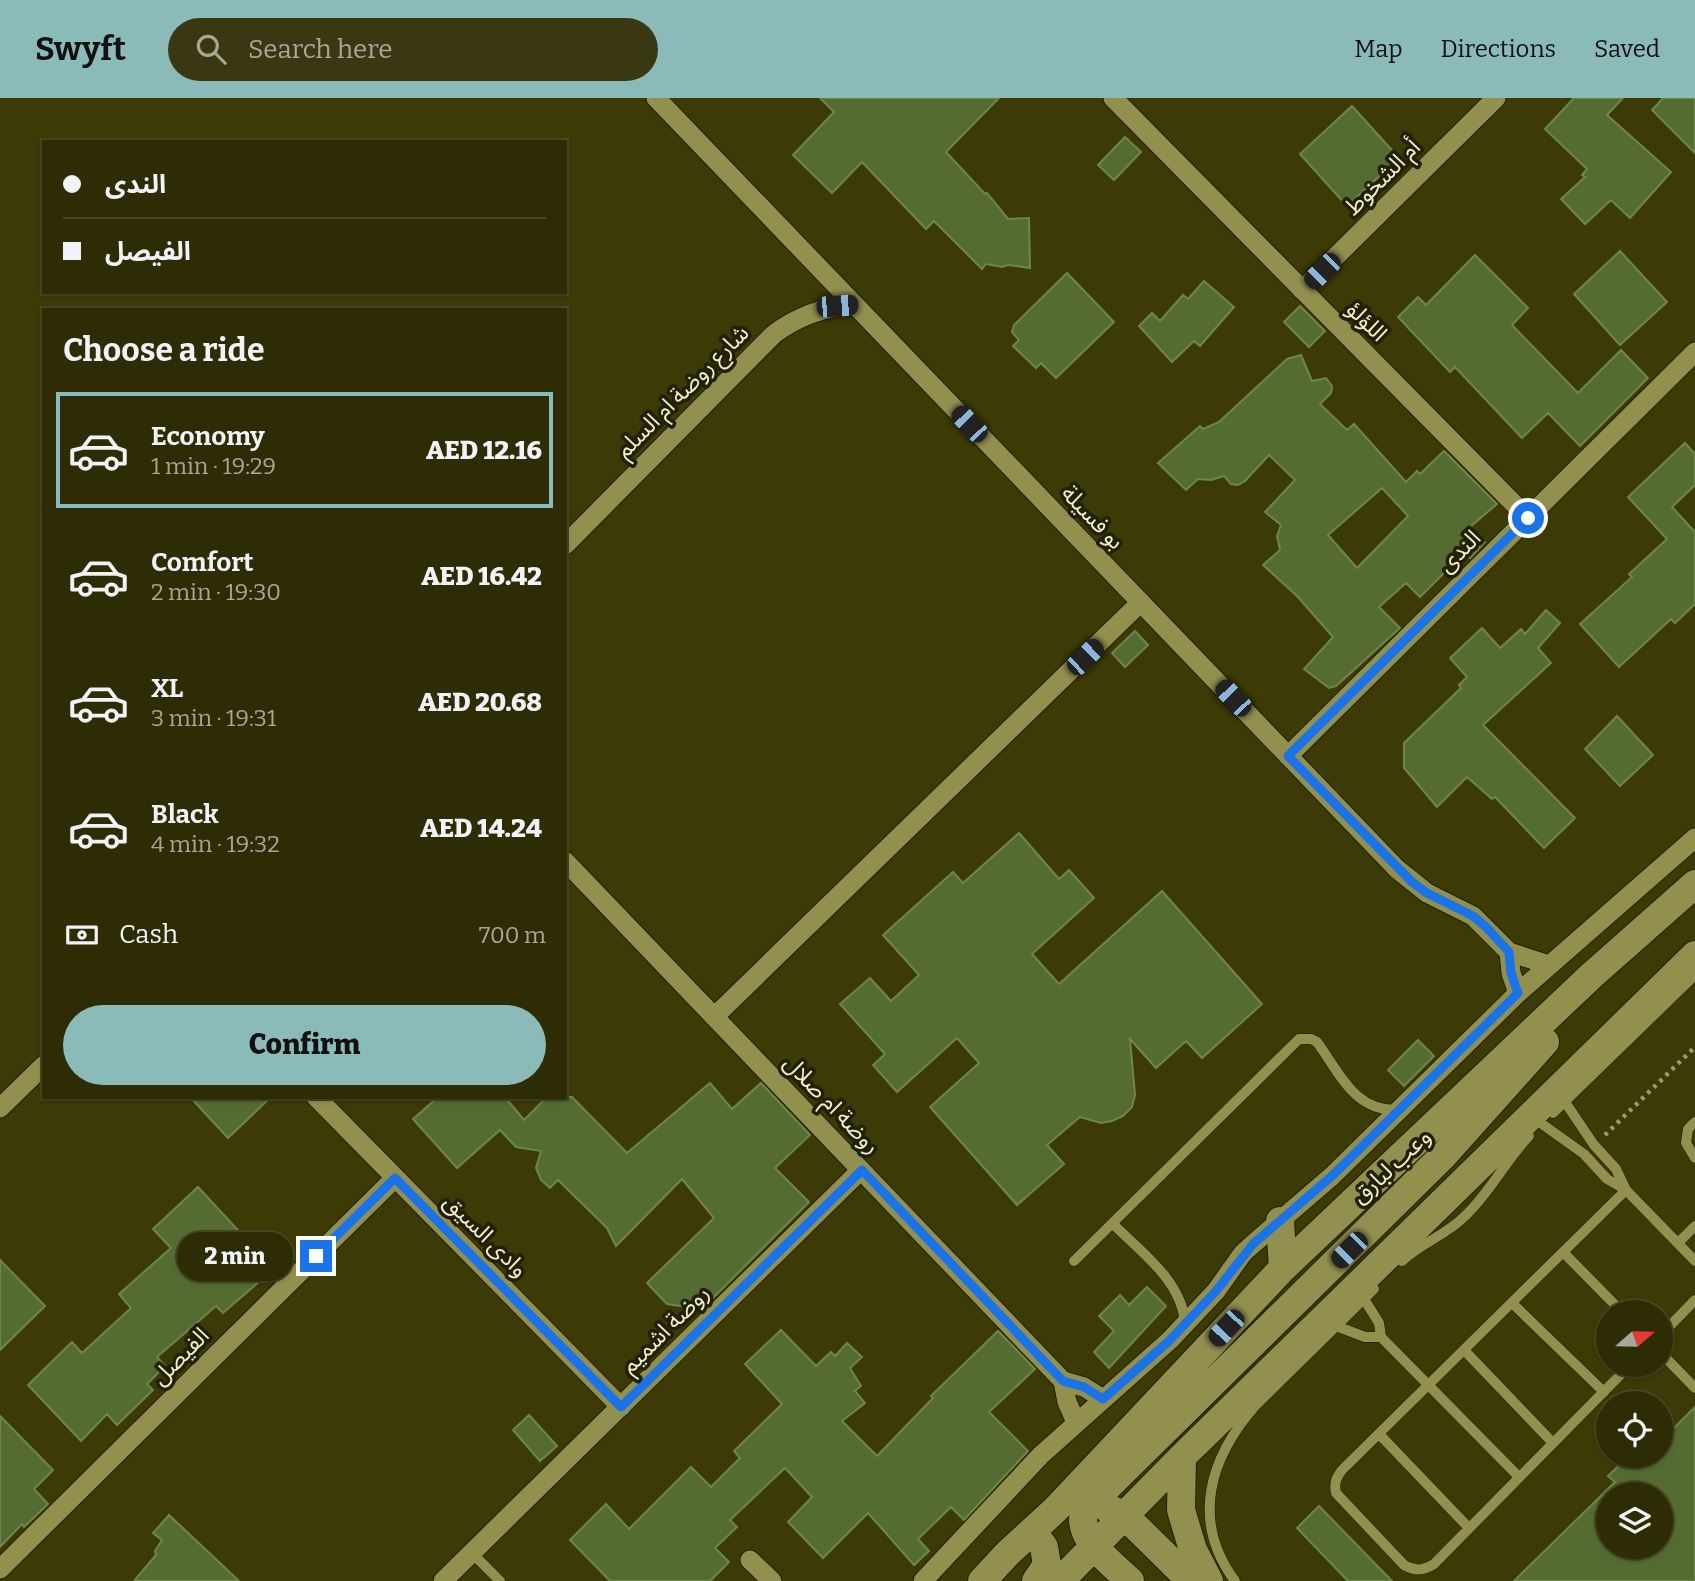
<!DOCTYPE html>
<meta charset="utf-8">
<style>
body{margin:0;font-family:Bitter,"Noto Sans Arabic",serif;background:#393813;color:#f1f3f6;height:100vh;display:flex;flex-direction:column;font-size:26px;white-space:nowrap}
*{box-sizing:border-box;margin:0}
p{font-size:23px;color:#a7a79a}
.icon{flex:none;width:38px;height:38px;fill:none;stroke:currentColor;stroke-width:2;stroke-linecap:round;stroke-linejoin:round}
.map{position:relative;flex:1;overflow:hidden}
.panel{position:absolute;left:42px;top:210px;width:525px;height:791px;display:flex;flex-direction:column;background:#2d2c04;border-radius:0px;box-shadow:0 2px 5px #0004,0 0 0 2px #484826}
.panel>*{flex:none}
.hud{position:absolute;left:42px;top:42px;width:525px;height:154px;border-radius:0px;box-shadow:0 2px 5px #0004,0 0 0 2px #484826;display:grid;align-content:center;height:154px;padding:0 21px;background:#2d2c04}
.needle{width:46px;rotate:70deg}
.fabs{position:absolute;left:1596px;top:1202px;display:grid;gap:14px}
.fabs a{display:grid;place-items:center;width:77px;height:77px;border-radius:50%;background:#2d2c04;box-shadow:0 2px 5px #0004,0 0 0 2px #484826;font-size:35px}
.end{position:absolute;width:32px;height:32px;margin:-16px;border:9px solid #1a73e8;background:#fff;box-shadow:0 0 0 4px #fff}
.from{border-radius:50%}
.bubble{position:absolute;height:49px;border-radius:24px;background:#2d2c04;box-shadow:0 2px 5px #0004,0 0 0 2px #484826;font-size:23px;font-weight:800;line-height:49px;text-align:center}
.car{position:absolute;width:21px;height:42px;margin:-21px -10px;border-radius:9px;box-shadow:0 0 5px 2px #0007;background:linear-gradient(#222 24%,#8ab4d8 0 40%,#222 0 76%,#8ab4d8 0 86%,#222 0)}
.hud b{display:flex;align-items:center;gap:24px;height:66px;font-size:26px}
.hud b+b{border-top:2px solid #484826}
.hud i{width:18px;height:18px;background:#f1f3f6}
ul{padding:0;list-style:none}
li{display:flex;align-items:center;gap:21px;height:116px;margin:0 14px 10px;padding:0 7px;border:4px solid transparent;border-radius:0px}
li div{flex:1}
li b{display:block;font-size:26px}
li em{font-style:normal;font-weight:800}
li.selected{border-color:#8bbbb9}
li>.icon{width:63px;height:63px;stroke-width:1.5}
h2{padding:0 21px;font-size:32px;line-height:84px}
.pay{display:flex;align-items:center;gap:18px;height:77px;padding:0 21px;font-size:26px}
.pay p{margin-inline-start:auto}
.action{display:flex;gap:14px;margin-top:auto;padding:14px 21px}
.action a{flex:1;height:80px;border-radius:42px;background:#8bbbb9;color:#111;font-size:28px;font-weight:800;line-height:80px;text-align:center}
header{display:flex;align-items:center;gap:42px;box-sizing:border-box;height:98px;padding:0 35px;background:#8bbbb9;color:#111}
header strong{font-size:33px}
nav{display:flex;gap:38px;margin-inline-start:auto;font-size:24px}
.search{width:490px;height:63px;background:#393813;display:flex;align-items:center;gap:18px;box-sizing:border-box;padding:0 24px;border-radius:38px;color:#a7a79a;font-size:26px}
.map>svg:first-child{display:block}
.building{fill:#546b32;stroke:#6e864c;stroke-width:2;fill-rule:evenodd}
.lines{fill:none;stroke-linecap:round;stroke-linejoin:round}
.lane-casing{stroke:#222100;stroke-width:11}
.street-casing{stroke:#222100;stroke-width:21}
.secondary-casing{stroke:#222100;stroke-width:30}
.path{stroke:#9b9b70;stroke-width:4.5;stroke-dasharray:3.5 5;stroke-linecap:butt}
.lane{stroke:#92904f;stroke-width:10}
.street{stroke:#92904f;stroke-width:19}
.secondary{stroke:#92904f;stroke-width:28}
.route{stroke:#1a73e8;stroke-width:9}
.labels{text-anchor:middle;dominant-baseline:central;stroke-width:7;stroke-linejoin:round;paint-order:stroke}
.street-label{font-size:23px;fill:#f0f0cf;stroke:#222106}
</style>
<header>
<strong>Swyft</strong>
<div class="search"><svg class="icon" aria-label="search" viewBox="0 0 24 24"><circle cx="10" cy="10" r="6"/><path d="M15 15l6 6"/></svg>Search here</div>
<nav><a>Map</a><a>Directions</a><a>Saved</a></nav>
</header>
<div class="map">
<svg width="1695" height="1483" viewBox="0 0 1695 1483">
<rect width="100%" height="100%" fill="#3c3a05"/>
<path class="building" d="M820 0H999L946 54 985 96 987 95 1008 121 1029 120 1030 170 1008 167 1002 169 986 166 982 171 934 123 926 131 862 64 832 95 793 57 834 14Z
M1574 0H1623L1607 17 1671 74 1630 120 1611 102 1585 126 1561 101 1585 79 1582 77 1587 71 1545 31Z
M1663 0H1695V55L1652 12Z
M1352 8 1399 60 1347 108 1300 56Z
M1125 39 1141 54 1114 82 1098 67Z
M1620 153 1667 204 1620 247 1574 196Z
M1475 157 1528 210 1512 227 1578 295 1621 252 1648 280 1580 348 1548 315 1522 340 1455 269 1450 274 1398 219 1418 199 1426 207Z
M1067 175 1114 224 1056 280 1041 265 1036 270 1013 248 1019 242 1012 234 1014 227Z
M1204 183 1234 209 1200 248 1194 243 1172 264 1139 228 1152 215 1160 223 1183 197 1188 201Z
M1300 208 1325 233 1309 249 1284 224Z
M1301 257 1312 283 1326 280 1332 288 1331 295 1320 306 1347 332 1354 326 1406 384 1417 373 1420 376 1444 353 1497 406 1470 429 1485 444 1470 460 1465 454 1420 499 1406 485 1379 509 1400 530 1336 588 1329 590 1304 571 1333 539 1297 498 1263 467 1280 452 1277 438 1281 427 1265 414 1295 382 1269 357 1245 383 1238 387 1231 386 1224 378 1211 382 1198 381 1186 392 1158 365 1200 328 1203 331 1219 324 1287 261ZM1382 390 1408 418 1357 470 1328 437Z
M1685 345 1695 356V387L1672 409 1695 434V506L1675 525 1671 521 1619 569 1580 526 1632 479 1629 476 1667 441 1628 399Z
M1546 512 1560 525 1538 550 1551 565 1483 627 1575 720 1544 750 1495 699 1492 701 1467 679 1437 709 1404 670V645L1461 590 1459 587 1467 579 1450 560 1482 530 1500 550 1521 531 1525 536Z
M1135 533 1148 547 1125 569 1112 555Z
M1617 618 1653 657 1620 688 1585 651Z
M1019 735 1059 781 1069 772 1094 800 1032 856 1059 886 1162 793 1262 906 1202 960 1186 943 1156 970 1130 941 1135 997 1132 1009 1123 1018 1112 1023 1101 1025 1080 1019 1047 1047 1064 1066 1017 1107 930 1009 979 965 957 940 897 994 873 967 885 956 840 906 870 880 891 903 919 877 883 837 953 774 963 785Z
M1418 942 1434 958 1404 988 1388 972Z
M710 985 732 1011 761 985 810 1037 775 1070 809 1104 702 1211 667 1206 647 1185 714 1120 682 1081 616 1148 607 1130 558 1082 550 1090 541 1082 536 1070 541 1053 516 1049 500 1032 457 1070 413 1021 438 999H505L524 1022 547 999H572L627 1055Z
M190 999H271L228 1040Z
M198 1089 247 1142 235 1153 261 1182 223 1215 216 1208 157 1259 165 1268 147 1286 153 1292 117 1327 107 1316 81 1343 28 1287 72 1244 82 1255 131 1210 119 1196 171 1150 153 1131Z
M0 1162 45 1208 0 1252Z
M1147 1189 1166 1208 1109 1270 1094 1254 1114 1233 1099 1218 1120 1197 1129 1207Z
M781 1232 816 1268 831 1254 835 1258 847 1245 862 1259 850 1270 861 1288 855 1293 865 1305 842 1323 877 1358 933 1300 931 1298 998 1233 1035 1271 989 1314 1028 1353 964 1422 951 1409 918 1441 929 1453 914 1467 868 1415 823 1460 788 1424 812 1399 785 1370 730 1422 737 1429 715 1450 729 1464 710 1483H610L570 1442 606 1406 629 1431 691 1369 711 1389 740 1360 734 1353 782 1306 745 1266Z
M1695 1309V1483H1514L1615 1384 1608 1378 1629 1358H1661V1343ZM1608 1396H1661V1449H1608Z
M529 1317 557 1348 540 1363 513 1332Z
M0 1318 53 1372 34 1391 48 1406 24 1429 22 1426 0 1449Z
M1319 1408 1392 1483H1348L1297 1430Z
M169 1417 239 1483H134L156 1457 155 1453 162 1442 153 1435Z"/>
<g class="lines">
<g class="lane-casing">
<path id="lane" d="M1565 1004 1594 1047 1616 1071 1626 1092 1695 1163
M1553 1015 1695 877
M1695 1024 1688 1031 1686 1045 1695 1060
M1542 1026 1584 1056 1607 1081 1626 1092
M1626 1092 1342 1372C1336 1380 1334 1385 1336 1395L1404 1467C1415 1473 1423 1473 1434 1466L1630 1267
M1113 1126C1141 1154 1181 1182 1185 1224
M1678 1145 1695 1128
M1563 1154 1622 1214
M1074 1163 1299 941H1311L1317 944C1340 975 1354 1014 1399 1012
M1402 1163C1421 1145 1446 1137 1464 1119 1490 1095 1505 1063 1529 1038
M1364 1201 1379 1225 1381 1239 1519 1379
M1512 1205 1604 1294
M1336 1228 1365 1239H1381
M1661 1237 1695 1202
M1464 1252 1553 1345
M1661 1255 1695 1290
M1379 1336 1469 1430
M472 1455 500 1483
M1235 1483C1190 1422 1210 1359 1256 1307L1374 1191"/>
</g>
<g class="street-casing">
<path id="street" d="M656 0 1397 771 1427 795 1473 818 1509 854 1549 867
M1113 0 1528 420
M1302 192 1496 0
M565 447 774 236C798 218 824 209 854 206
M1288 658 1695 254
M565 763 1063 1283
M1509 854 1511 875 1518 895
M714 919 1141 504
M316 999 621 1309
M0 1010 44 967
M1063 1283 1084 1289 1103 1301
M1063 1283 1067 1304 1076 1324
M750 1462 772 1483
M0 1471 395 1080
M443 1483 861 1072
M923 1483 1041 1357 1170 1242 1216 1193 1243 1155 1253 1146 1332 1078 1518 895 1695 740"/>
</g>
<g class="secondary-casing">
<path id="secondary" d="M1280 1123 1283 1170
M1182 1359 1181 1412 1193 1452 1209 1483
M1107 1410 1124 1417 1191 1483
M1032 1433 1044 1449 1047 1467 1036 1483
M982 1483 1008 1455 1055 1412 1283 1170 1591 878 1695 786
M1060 1483 1182 1359 1695 857
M1130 1483C1113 1466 1072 1438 1086 1410L1444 1057 1545 944"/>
</g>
<path class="path" d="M1605 1037 1695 949"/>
<use href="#lane" class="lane"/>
<use href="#street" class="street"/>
<use href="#secondary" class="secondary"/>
</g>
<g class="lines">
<path class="route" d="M316 1158 395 1080 621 1309 862 1072 1063 1283 1084 1289 1103 1301 1170 1242 1216 1193 1253 1146 1332 1078 1518 895 1511 875 1509 854 1486 829 1473 818 1427 795 1412 784 1288 658 1528 420"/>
</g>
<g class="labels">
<g class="street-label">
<text transform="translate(1382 79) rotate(-45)">أم الشخوط</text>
<text transform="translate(1367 223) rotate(45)">اللؤلؤ</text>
<text transform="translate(682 293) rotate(-45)">شارع روضة ام السلم</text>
<text transform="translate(1093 419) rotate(46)">بو فسيلة</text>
<text transform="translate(1459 453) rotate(-45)">الندى</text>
<text transform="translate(832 1006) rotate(46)">روضة ام صلال</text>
<text transform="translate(1391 1068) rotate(-43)">وعب لبارق</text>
<text transform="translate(486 1137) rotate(45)">وادى السيق</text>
<text transform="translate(665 1231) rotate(-45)">روضة اشميم</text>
<text transform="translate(180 1258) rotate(-45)">الفيصل</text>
</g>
</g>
</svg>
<div class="fabs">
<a><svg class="needle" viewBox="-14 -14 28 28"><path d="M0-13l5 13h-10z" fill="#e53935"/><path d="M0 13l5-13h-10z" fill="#a7a79a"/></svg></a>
<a><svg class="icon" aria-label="locate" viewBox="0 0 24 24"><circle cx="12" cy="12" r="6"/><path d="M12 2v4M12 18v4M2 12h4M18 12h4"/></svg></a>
<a><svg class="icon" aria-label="layers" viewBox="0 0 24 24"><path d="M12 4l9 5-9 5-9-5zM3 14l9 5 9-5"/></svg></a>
</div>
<i class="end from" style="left:1528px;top:420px"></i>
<i class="end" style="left:316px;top:1158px"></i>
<div class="bubble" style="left:177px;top:1134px;width:116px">2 min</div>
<i class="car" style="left:1322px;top:173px;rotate:225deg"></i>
<i class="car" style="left:837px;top:208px;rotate:86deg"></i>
<i class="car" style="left:969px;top:326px;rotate:316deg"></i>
<i class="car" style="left:1085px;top:559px;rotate:46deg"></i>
<i class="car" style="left:1233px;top:600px;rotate:316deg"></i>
<i class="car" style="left:1349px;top:1152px;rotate:225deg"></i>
<i class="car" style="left:1226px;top:1230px;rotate:223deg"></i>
<div class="hud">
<b><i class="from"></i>الندى</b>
<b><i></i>الفيصل</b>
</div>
<section class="panel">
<h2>Choose a ride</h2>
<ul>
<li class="selected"><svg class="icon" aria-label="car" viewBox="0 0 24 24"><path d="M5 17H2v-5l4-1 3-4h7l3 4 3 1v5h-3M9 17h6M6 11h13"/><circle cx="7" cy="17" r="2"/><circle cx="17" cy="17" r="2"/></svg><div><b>Economy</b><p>1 min · 19:29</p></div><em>AED 12.16</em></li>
<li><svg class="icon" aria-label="car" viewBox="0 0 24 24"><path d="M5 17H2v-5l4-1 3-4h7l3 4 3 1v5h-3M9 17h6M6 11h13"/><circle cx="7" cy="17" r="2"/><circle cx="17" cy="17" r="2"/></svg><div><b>Comfort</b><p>2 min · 19:30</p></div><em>AED 16.42</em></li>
<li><svg class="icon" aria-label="car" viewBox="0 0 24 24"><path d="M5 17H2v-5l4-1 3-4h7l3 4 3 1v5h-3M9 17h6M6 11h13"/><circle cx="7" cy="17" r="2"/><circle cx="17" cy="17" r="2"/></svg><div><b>XL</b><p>3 min · 19:31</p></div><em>AED 20.68</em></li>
<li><svg class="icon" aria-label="car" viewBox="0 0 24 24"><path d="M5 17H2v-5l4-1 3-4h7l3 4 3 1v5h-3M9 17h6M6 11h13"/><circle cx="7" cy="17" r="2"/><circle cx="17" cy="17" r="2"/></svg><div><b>Black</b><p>4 min · 19:32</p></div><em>AED 14.24</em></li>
</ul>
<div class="pay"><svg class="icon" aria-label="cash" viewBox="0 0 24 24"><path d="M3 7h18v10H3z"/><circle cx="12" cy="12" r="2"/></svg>Cash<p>700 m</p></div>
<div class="action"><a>Confirm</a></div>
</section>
</div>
